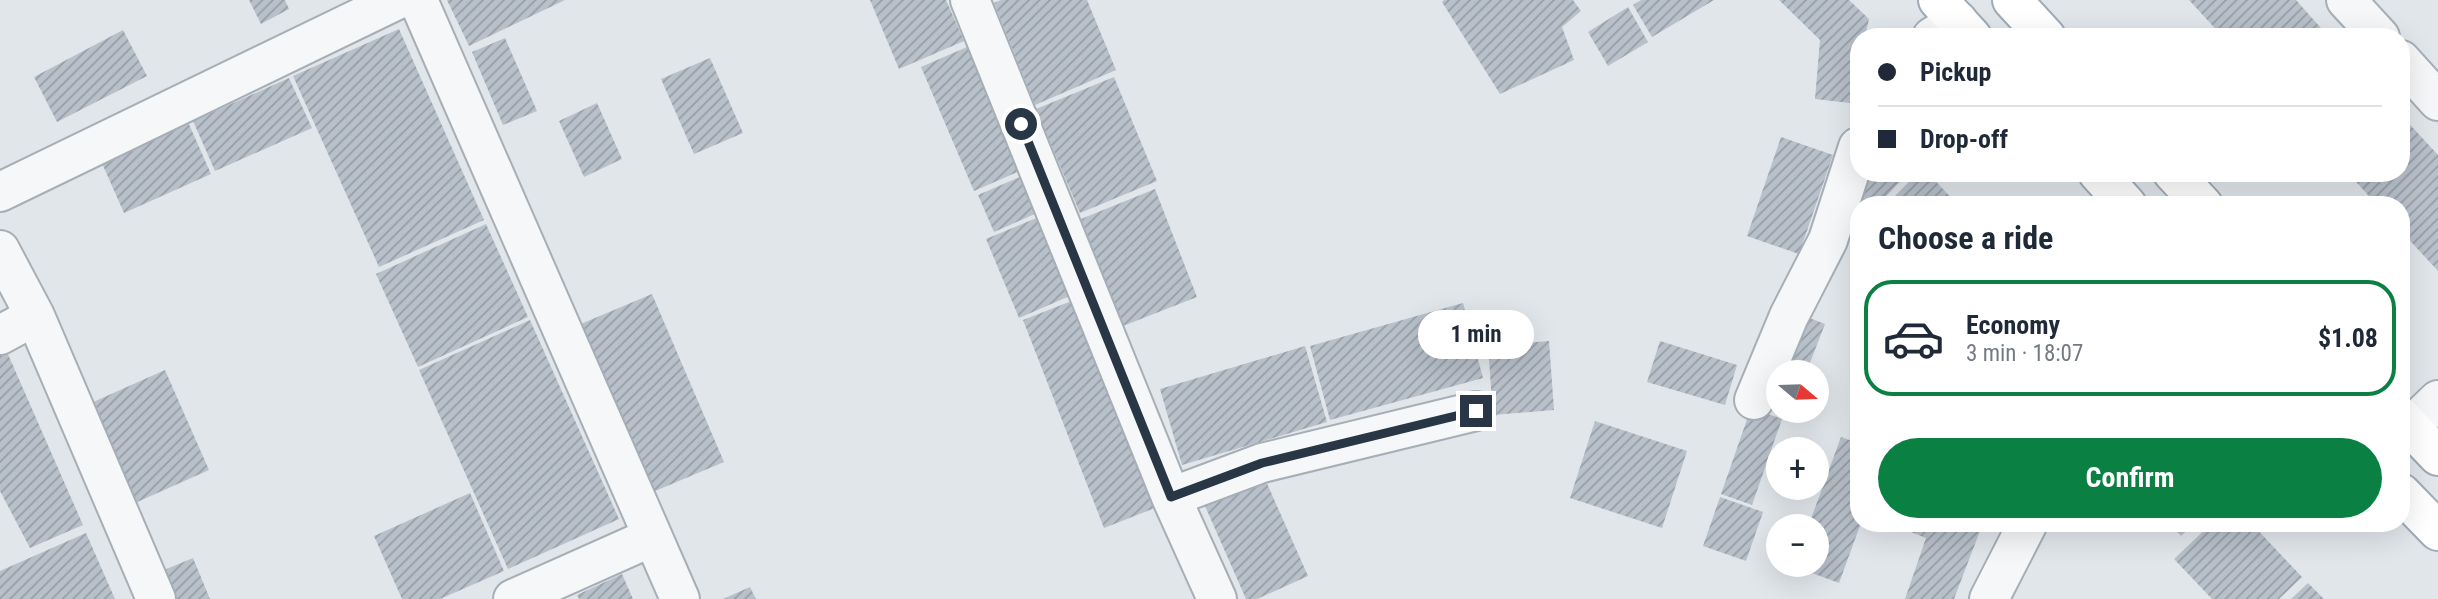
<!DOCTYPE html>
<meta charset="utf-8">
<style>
body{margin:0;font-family:"Roboto Condensed",sans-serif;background:#f6f6f7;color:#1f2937;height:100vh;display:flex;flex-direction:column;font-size:26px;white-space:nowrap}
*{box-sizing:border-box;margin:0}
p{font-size:23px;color:#747a83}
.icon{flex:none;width:38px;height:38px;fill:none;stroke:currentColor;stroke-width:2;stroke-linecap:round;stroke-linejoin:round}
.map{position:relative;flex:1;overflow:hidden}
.panel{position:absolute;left:1850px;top:196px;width:560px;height:336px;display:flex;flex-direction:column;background:#fff;border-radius:28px;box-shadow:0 7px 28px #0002}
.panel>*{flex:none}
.guide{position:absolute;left:1850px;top:28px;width:560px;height:154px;border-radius:28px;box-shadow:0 7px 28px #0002;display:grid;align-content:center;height:154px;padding:0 28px;background:#fff}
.needle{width:46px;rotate:109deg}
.fabs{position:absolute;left:1766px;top:360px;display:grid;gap:14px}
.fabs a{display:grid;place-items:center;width:63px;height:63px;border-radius:50%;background:#fff;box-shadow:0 7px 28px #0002;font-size:35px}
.end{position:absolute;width:32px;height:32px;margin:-16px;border:9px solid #283645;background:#fff;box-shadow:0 0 0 4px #fff}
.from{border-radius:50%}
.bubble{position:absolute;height:49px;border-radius:24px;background:#fff;box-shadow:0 7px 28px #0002;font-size:23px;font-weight:700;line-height:49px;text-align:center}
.guide b{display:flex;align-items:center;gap:24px;height:66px;font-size:26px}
.guide b+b{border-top:2px solid #e0e1e3}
.guide i{width:18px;height:18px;background:#1f2937}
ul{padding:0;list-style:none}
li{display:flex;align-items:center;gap:21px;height:116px;margin:0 14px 10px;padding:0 14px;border:4px solid transparent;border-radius:28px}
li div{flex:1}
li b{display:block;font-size:26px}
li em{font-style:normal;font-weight:700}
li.selected{border-color:#0b8043}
li>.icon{width:63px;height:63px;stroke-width:1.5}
h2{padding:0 28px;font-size:32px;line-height:84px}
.cta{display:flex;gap:14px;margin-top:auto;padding:14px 28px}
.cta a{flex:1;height:80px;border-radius:42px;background:#0b8043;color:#fff;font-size:28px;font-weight:700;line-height:80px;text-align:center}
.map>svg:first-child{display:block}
.building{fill:url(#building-hatch)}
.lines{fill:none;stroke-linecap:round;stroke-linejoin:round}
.minor-casing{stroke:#a6aeb6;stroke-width:42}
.major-casing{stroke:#9facb8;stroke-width:42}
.minor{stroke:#f5f7f9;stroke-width:38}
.major{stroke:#fff;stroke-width:38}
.route{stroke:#283645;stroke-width:9}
</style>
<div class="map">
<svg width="2438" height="599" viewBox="0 0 2438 599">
<defs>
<pattern id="building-hatch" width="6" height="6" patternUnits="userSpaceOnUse" patternTransform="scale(1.75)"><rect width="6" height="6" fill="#b8c0ca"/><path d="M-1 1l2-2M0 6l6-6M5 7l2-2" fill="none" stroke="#969da6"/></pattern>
</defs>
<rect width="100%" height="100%" fill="#e1e6eb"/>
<path class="building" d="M249 0H285L289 9 261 24Z
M447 0H565L469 46Z
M870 0H946L964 41 899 69Z
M1001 0H1087L1116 70 1035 105 994 3Z
M1444 0H1573L1581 11 1562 27 1574 60 1500 94 1442 2Z
M1641 0H1714L1652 37 1633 5Z
M1779 0H1849L1869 19 1865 37H1858V64L1850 103 1815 99 1820 40Z
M2189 0H2296L2329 37H2223Z
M1628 7 1648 42 1608 66 1588 32Z
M399 29 484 220 379 267 293 76Z
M123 30 147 76 57 122 34 77Z
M505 38 537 111 503 125 472 52Z
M967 47 1020 171 974 191 921 67Z
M710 58 743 133 694 154 661 79Z
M1114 77 1157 181 1080 213 1036 109Z
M289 78 312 128 215 171 193 121Z
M597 103 622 159 584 177 559 121Z
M2401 115 2438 155V271L2401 231V205H2377L2348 173H2401Z
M188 122 211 174 124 213 101 161Z
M1781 137 1833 155 1799 254 1747 236Z
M1864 173H1908L1878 205H1871L1853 195Z
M1918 173H1928L1958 205H1886Z
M1022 176 1037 213 994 232 978 195Z
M1155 189 1197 297 1123 326 1081 219Z
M1039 217 1072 295 1019 318 986 239Z
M486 224 528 317 418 367 376 274Z
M652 294 724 462 648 494 576 326Z
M1074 300 1155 508 1104 528 1023 320Z
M1463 303 1483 378 1330 420 1310 346Z
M1799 314 1825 324 1806 373H1778V396L1769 393Z
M530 320 619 519 508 569 419 370Z
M1549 341 1554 410 1493 415 1488 346Z
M1660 341 1737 365 1725 405 1647 382Z
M1305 346 1327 422 1182 465 1160 389Z
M7 352 83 525 30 548 0 491V356Z
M165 370 209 470 135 503 91 403Z
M1751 408 1782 419 1752 505 1721 494Z
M1595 421 1687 451 1662 528 1570 498Z
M1841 437 1858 443V523H1861L1839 583 1793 566 1816 565V527H1808Z
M1265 479 1308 576 1257 599H1246L1205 506Z
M470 493 504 571 440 599H402L374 536Z
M1720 497 1763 512 1746 561 1703 546Z
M1888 523H1983L1954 599H1905L1926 538Z
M2169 523H2195L2181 536Z
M2212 523H2251L2302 577 2279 599H2212L2174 559Z
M86 533 115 599H0V571Z
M193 558 210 599H176L164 570Z
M622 574 633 599H579L577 595Z
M2308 583 2324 599H2291Z
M750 587 756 599H723Z"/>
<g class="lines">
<g class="minor-casing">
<path id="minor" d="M418 0 680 599
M970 0 1171 497 1217 599
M2346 0 2380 37
M1932 37 1958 21
M2401 60 2438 101
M0 192 397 0
M0 250 35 316 156 599
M0 335 35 316
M1754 400 1789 316 1828 240 1858 147
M2410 427 2438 400
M1171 497 1262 463 1476 411
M513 599 652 537
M1989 599 2028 523"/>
</g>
<g class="major-casing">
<path id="major" d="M1938 0 1972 37
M2012 0 2046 37
M2098 173 2127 205
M2173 173 2203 205
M2401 417 2438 456
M2401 493 2438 531"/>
</g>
<use href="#minor" class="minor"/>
<use href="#major" class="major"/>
</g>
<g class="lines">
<path class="route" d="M1021 124 1171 497 1262 463 1476 411"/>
</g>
</svg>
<div class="fabs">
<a><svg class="needle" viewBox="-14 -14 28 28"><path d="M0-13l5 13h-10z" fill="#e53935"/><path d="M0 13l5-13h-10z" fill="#747a83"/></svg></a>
<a>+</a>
<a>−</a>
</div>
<i class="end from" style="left:1021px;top:124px"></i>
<i class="end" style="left:1476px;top:411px"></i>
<div class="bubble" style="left:1418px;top:310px;width:116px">1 min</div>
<div class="guide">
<b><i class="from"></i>Pickup</b>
<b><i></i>Drop-off</b>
</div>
<section class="panel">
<h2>Choose a ride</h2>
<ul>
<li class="selected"><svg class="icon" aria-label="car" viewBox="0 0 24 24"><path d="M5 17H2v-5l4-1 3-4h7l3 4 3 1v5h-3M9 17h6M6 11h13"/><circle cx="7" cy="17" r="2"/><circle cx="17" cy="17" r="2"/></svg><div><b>Economy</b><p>3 min · 18:07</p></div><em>$1.08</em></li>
</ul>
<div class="cta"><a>Confirm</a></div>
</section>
</div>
